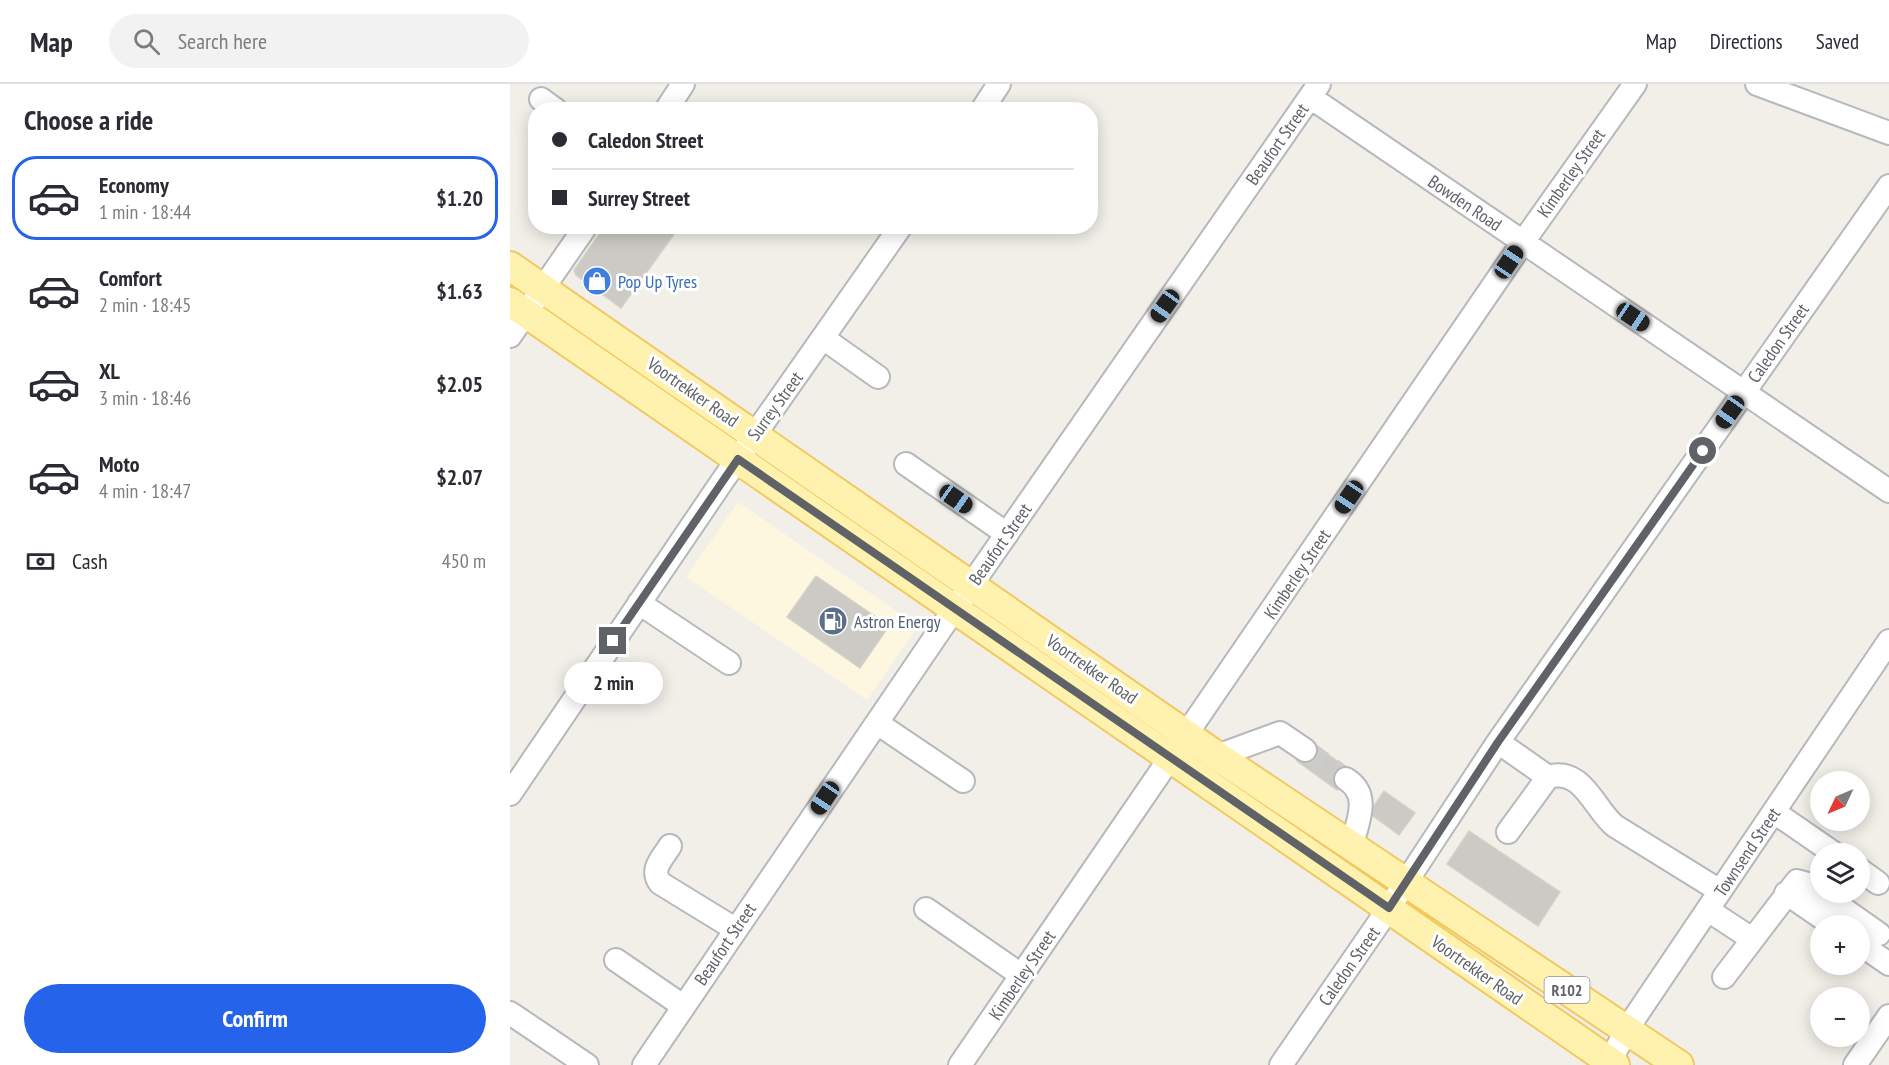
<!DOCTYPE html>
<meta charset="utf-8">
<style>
body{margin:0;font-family:"PT Sans Narrow",sans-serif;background:#f2f2f3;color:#2b2b33;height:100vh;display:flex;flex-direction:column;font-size:22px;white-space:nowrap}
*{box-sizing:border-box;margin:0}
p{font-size:20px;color:#7c7c81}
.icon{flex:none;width:33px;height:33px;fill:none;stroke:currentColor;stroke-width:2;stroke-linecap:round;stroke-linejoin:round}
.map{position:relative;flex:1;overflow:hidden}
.side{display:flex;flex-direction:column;background:#fff;width:510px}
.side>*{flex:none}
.banner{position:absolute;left:18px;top:18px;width:570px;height:132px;border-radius:24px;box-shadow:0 3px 15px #0003;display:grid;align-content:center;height:132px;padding:0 24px;background:#fff}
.needle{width:39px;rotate:226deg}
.fabs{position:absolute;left:1300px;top:687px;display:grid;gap:12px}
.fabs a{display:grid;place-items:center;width:60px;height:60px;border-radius:50%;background:#fff;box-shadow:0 3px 15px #0003;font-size:30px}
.end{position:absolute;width:27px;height:27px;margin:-14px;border:8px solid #5f6368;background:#fff;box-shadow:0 0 0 3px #fff}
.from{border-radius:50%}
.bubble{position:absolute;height:42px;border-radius:21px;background:#fff;box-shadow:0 3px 15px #0003;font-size:20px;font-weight:800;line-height:42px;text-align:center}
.car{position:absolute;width:18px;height:36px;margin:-18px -9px;border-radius:8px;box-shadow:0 0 4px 2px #0007;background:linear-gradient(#222 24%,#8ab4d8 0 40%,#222 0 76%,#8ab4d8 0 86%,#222 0)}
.banner b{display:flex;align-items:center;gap:21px;height:57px;font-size:22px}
.banner b+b{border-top:2px solid #e1e1e2}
.banner i{width:15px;height:15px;background:#2b2b33}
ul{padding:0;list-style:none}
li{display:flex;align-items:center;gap:18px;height:84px;margin:0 12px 9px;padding:0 12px;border:3px solid transparent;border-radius:24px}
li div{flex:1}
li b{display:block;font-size:22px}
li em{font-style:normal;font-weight:800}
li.on{border-color:#2563eb}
li>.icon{width:54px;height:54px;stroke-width:1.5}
h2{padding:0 24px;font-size:27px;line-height:72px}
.pay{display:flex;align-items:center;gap:15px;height:66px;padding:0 24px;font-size:22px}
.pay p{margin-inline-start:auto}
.button{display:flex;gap:12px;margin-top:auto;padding:12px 24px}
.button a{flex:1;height:69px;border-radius:36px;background:#2563eb;color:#fff;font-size:24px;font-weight:800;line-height:69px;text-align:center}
header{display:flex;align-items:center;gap:36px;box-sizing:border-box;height:84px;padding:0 30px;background:#fff;border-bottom:2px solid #e1e1e2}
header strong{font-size:28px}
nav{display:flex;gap:33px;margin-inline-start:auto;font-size:21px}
.search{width:420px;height:54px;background:#f2f2f3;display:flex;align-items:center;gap:15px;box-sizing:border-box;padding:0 21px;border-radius:33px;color:#7c7c81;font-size:22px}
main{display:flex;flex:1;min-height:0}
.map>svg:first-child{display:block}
.commercial{fill:#fef7e0}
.building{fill:#cccac5;stroke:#d6d1c6;stroke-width:1.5}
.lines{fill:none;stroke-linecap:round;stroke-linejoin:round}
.minor-tunnel{stroke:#ccccc8;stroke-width:22;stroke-dasharray:22 11;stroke-linecap:butt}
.minor-casing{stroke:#b5b8bc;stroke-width:26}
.major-casing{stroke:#f2c960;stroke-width:32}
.minor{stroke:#fff;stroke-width:22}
.major{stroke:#fff2af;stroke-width:28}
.route{stroke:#5f6368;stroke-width:8}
.labels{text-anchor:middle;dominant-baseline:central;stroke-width:6;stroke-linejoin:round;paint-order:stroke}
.shield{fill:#fff;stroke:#8f9295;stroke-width:1.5}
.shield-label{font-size:16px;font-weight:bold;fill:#5f6368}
.street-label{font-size:18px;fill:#5f6368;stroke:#fff}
.shop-label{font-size:18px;fill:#366cbe;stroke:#fff;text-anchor:start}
.service-label{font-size:18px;fill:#4e5e75;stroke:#fff;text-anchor:start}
</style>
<header>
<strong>Map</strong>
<div class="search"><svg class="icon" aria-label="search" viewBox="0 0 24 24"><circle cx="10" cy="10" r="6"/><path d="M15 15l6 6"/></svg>Search here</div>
<nav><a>Map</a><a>Directions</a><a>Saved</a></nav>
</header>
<main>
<section class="side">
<h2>Choose a ride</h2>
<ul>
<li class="on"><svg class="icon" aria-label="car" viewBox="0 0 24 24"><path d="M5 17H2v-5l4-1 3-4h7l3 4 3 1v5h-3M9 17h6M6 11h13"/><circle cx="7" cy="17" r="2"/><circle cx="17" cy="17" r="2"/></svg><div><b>Economy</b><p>1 min · 18:44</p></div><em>$1.20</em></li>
<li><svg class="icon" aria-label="car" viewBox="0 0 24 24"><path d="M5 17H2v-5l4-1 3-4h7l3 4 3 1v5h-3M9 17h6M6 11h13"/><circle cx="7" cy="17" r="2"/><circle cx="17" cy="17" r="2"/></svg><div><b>Comfort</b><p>2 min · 18:45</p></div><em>$1.63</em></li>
<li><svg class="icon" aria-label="car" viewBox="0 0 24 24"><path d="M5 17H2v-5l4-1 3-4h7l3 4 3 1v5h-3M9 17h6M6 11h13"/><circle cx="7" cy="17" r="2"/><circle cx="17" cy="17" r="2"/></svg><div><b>XL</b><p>3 min · 18:46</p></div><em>$2.05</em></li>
<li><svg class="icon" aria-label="car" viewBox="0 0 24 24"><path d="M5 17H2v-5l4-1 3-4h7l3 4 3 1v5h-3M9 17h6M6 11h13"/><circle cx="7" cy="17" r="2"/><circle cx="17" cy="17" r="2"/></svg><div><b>Moto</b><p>4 min · 18:47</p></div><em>$2.07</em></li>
</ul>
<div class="pay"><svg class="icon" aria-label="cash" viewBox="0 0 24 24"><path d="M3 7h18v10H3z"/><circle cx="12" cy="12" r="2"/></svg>Cash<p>450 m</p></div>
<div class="button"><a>Confirm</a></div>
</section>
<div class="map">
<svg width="1379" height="981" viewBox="0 0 1379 981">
<rect width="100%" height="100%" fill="#f1efe8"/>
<path class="commercial" d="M228 418 408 542 357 616 176 493Z"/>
<path class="building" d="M95 142H170L111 224 66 191 64 186Z
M306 492 379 542 350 584 277 533Z
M801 658 841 687 827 706 787 677Z
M874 707 905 729 889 751 859 729Z
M959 747 1050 808 1028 842 937 780Z"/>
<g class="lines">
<path class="minor-tunnel" d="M795 666 836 695"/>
<g class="minor-casing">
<path id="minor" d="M1247 0 1379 49
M800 13 1379 407
M31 15 46 26
M156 26 173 0
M472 26 489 0
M0 252 76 142
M313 254 368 293
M396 380 497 450
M129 519 219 579
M367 639 453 697
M988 658 1038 693 998 748
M707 672 770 649 795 666
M1038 693C1073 682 1085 727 1105 742L1210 807
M836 695C862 711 847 739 841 764
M0 710 213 396 391 142
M1264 728 1325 770
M160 762C152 775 140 785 150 799L225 845
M1350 786 1368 799
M1276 809 1324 842
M416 825 511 891
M1198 826 1242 855
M1350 860 1379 880
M106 876 173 922
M1214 893 1287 797 1298 800 1369 850
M0 929 77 981
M134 981 430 546 809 0
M450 981 1013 158 1125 0
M771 981 879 824 988 658 1379 102
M1098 981 1117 945 1379 557
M1345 981 1379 932"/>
</g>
<g class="major-casing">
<path id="major" d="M0 182 707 672 1169 981
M0 218 1105 981"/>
</g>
<use href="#minor" class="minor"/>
<use href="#major" class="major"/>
</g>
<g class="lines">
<path class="route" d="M103 557 228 375 879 824 988 658 1193 367"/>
</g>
<defs>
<g id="shop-disc" transform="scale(1.5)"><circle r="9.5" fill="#3f7fe0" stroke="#fff"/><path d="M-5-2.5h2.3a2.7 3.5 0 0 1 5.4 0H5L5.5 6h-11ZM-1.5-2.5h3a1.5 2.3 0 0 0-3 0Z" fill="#fff"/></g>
<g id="fuel-disc" transform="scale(1.5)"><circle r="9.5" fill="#5c6f8a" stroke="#fff"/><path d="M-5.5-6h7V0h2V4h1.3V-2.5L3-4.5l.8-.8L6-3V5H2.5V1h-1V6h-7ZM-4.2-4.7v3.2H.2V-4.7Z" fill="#fff"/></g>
</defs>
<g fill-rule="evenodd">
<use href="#shop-disc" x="87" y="197"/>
<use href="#fuel-disc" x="323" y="537"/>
</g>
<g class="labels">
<rect class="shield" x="1034.5" y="893" width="45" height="26" rx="4.5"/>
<g class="shield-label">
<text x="1057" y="906">R102</text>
</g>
<g class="street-label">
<text transform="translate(767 60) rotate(-55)">Beaufort Street</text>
<text transform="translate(1061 89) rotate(-55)">Kimberley Street</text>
<text transform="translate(955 119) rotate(34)">Bowden Road</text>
<text transform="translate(1268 259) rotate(-55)">Caledon Street</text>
<text transform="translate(183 308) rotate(35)">Voortrekker Road</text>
<text transform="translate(265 322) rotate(-54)">Surrey Street</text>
<text transform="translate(490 460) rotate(-55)">Beaufort Street</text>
<text transform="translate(787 490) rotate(-56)">Kimberley Street</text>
<text transform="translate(582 585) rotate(35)">Voortrekker Road</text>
<text transform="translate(1237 768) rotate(-56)">Townsend Street</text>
<text transform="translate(215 860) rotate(-56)">Beaufort Street</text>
<text transform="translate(839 882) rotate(-55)">Caledon Street</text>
<text transform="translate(967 886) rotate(35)">Voortrekker Road</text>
<text transform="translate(512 891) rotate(-56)">Kimberley Street</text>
</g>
<g class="shop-label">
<text x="108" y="197">Pop Up Tyres</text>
</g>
<g class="service-label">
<text x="344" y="537">Astron Energy</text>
</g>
</g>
</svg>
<div class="fabs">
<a><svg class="needle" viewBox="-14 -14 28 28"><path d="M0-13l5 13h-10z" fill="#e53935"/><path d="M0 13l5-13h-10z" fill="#7c7c81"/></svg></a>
<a><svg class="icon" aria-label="layers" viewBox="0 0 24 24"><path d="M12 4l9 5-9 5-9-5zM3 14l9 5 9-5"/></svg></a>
<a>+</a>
<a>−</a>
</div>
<i class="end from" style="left:1193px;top:367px"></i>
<i class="end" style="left:103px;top:557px"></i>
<div class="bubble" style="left:54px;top:578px;width:99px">2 min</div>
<i class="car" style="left:999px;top:178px;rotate:34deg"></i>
<i class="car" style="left:655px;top:222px;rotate:215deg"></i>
<i class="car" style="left:1123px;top:233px;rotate:124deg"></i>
<i class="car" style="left:1220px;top:328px;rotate:215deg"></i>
<i class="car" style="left:839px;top:413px;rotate:214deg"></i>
<i class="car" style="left:446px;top:415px;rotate:125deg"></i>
<i class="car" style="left:315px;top:714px;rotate:214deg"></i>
<div class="banner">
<b><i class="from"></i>Caledon Street</b>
<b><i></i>Surrey Street</b>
</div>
</div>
</main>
